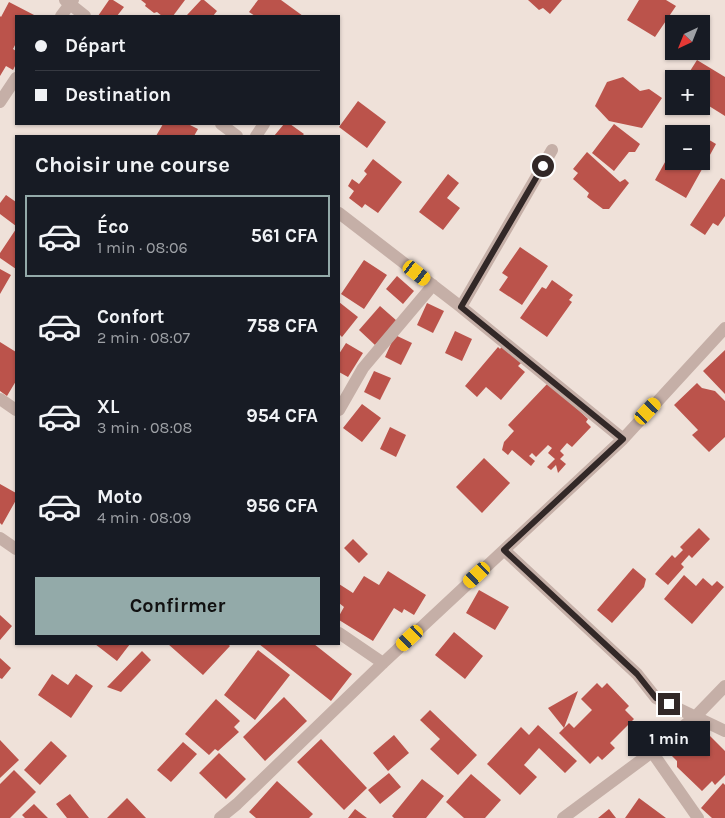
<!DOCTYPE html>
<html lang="fr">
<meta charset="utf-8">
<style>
body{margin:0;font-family:Karla,sans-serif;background:#20242c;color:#f1f3f6;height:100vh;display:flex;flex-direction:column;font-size:19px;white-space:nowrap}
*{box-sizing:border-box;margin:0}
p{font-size:16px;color:#9ea1a6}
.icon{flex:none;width:28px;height:28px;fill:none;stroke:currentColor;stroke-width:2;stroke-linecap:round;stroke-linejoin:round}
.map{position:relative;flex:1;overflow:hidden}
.drawer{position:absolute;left:15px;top:135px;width:325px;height:510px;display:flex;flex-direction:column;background:#171b24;border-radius:0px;box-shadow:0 1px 4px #0004}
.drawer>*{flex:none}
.guide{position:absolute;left:15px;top:15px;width:325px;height:110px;border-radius:0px;box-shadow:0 1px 4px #0004;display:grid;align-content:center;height:110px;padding:0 20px;background:#171b24}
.needle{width:32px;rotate:223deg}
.controls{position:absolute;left:665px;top:15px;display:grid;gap:10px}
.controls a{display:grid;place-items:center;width:45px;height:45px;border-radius:0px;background:#171b24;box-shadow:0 1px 4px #0004;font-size:25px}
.end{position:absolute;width:22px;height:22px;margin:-11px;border:6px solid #322827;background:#fff;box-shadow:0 0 0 2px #fff}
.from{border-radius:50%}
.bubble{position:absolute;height:35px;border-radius:0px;background:#171b24;box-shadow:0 1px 4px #0004;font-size:16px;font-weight:700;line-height:35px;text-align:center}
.car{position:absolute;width:15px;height:30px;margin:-15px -8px;border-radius:6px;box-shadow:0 0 4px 1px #0007;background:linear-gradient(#f5c518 24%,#345 0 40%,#f5c518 0 76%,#345 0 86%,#f5c518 0)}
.guide b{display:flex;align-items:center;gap:18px;height:48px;font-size:19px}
.guide b+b{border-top:1px solid #363941}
.guide i{width:12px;height:12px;background:#f1f3f6}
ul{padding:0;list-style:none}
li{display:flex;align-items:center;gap:15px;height:82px;margin:0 10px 8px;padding:0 10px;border:2px solid transparent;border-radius:0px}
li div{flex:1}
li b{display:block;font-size:19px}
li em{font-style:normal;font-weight:700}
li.active{border-color:#93aaa9}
li>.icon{width:45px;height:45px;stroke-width:1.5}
h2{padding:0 20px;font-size:22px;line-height:60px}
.action{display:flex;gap:10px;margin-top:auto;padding:10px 20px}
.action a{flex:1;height:58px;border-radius:0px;background:#93aaa9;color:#111;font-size:20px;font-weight:700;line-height:58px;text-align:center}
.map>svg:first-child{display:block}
.building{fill:#bb534b}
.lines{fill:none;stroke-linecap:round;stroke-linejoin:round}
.street{stroke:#c5afa7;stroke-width:12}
.route{stroke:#322827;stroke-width:6}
</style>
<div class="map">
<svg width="725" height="818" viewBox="0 0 725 818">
<rect width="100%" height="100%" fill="#efe1d9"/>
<path class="building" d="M109 0H113L124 7 117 16H98Z
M141 0H185L173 16H162L157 12 154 13 145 6 146 4Z
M201 0H204L217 11 213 16H188L187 15Z
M258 0H281L303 16H255L249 12Z
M528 0H562L550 14 543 8 539 10Z
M639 0H666L676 6 655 37 627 20Z
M9 2 36 16H16V43L13 49 16 51V64L13 70 6 66 0 76V16L1 17Z
M697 60 725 77V116L701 101V79H685Z
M623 77 640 91 649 89 662 98 642 128 609 121 595 106 607 82Z
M358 101 386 122 367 148 339 127Z
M163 124H188L198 129 194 136H156Z
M284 124H290L304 134 302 136H274Z
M614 124 640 144 635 152H629L614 171 592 153Z
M685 125 699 134H680Z
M701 135 716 144 686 198 655 180 674 146V161H701Z
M587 152 620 182 625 179 629 183 609 209H603L587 197 589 193 573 179 578 173 573 169Z
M373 159 402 182 378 213 365 204 362 208 349 198 354 191 348 186 352 179 359 184 367 174 364 171Z
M448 174 459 183 447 198 460 208 443 230 419 212Z
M721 178 725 180V216L718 226 713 223 705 235 690 225Z
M6 195 16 202V226L0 214V203Z
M16 229V269L0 258V253Z
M520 247 548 266 522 305 499 290 508 277 502 273Z
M364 260 387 275 364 309 341 294Z
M0 269 11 275 0 294Z
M397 276 414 291 403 304 386 289Z
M552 280 573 295 569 300 572 302 547 337 520 318 542 287 546 289Z
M339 302 358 317 342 337 339 334Z
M427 303 444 311 433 333 417 325Z
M380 306 397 321 375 345 359 330Z
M455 331 472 339 462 361 445 353Z
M395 335 412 343 401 365 385 357Z
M0 342 16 352V381L7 396 0 391Z
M346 343 363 353 348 377 339 372V354Z
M503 345 523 361 518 366 525 372 501 400 486 387 477 397 465 386 498 347 500 349Z
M725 350V394L703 371Z
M374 371 391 378 380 400 364 392Z
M549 382 588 419 586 422 591 427 572 447 567 443 560 451 564 455 560 459 566 464 558 473 556 465 551 470 547 467 555 459 548 453 552 448 548 445 536 457 532 453 529 456 535 461 531 466 512 450 508 455 502 450 504 442 514 431 508 425Z
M697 383 702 388 715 391 725 401V437L709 452 692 435 698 430 674 405Z
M362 404 381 418 362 442 343 428Z
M390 427 406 435 396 457 380 449Z
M484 458 510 483 482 513 456 487Z
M0 484 16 493V500L2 525 0 523Z
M699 528 710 539 692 558 689 555 681 564 684 567 668 585 655 574 672 555 675 558 683 550 680 547Z
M353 539 368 554 359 563 344 548Z
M633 568 646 579 644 587 612 623 597 610Z
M388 571 426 595 414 615 404 609 402 613 394 608 373 641 339 620V616L344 607 339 603V584L353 593 364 576 379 585Z
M684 575 696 586 703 578 712 586 717 581 724 587 692 624 664 599Z
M479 590 509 607 495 630 466 613Z
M0 615 12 626 0 640Z
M454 632 483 656 465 679 435 655Z
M95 644H130L117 661Z
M168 644H228L230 646 203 675Z
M259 644H314L352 674 331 701Z
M258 650 290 675 255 720 224 695Z
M142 651 151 660 121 692 107 687Z
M0 658 11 668 2 679 0 678Z
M52 674 68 685 76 674 93 686 71 718 38 695Z
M597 683 602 688 607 683 629 706 625 710 634 719 610 743 615 748 602 760 598 756 590 764 559 733 564 728 548 708 578 691 564 728 569 723 574 728 592 710 581 699Z
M284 697 307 721 265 761 243 737Z
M216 699 240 721 234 727 239 732 218 751 215 749 209 755 185 734Z
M430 710 477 755 458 775 430 749 440 739 420 720Z
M538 725 577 761 565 773 539 748 524 765 537 777 520 795 487 764 521 727 529 735Z
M700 726 725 751V775L715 785 712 781 702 791 677 767V761L671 755Z
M394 735 409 753 388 771 373 753Z
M321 739 367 788 344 810 297 762Z
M0 740 19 760 0 778Z
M51 741 67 756 40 785 24 770Z
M183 742 197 754 171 782 157 770Z
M219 753 246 779 226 799 199 773Z
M14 770 36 792 10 818H0V784Z
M389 773 401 787 380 804 368 790Z
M471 774 501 800 485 818H464L446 802Z
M422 779 444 796 426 818H394L392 816Z
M277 781 313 814 309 818H256L249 812Z
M723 783 725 785V818H712L701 808Z
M70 794 89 818H67L56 804Z
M127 798 146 818H107Z
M639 798 666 818H625Z
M34 804 48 818H25L22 815Z
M355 809 367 818H348Z
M609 809 616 818H598Z"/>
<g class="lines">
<path class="street" d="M65 0 85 16
M61 16 73 0
M0 102 16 78
M221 124 237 136
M256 136 264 124
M339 213 461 307 623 439
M461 307 552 150
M0 399 16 410
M339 410 363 368 433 285
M0 538 16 549
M504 550 637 674 656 698 725 731
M339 633 383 663
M652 752 698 818
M220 818 237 804 383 663 623 439 725 328
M563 818 652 752 696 716 725 686"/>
</g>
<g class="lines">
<path class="route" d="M543 166 461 307 623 439 504 550 637 674 656 698 669 704"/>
</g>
</svg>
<div class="controls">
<a><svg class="needle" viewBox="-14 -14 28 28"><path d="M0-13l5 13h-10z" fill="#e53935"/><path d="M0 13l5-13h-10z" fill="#9ea1a6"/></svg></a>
<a>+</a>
<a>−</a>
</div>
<i class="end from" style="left:543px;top:166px"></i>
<i class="end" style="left:669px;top:704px"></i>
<div class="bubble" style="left:628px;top:721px;width:82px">1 min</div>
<i class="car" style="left:417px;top:273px;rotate:128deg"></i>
<i class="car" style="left:648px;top:411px;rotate:43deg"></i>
<i class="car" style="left:477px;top:575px;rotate:227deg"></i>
<i class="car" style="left:410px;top:638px;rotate:227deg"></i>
<div class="guide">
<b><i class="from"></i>Départ</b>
<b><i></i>Destination</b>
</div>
<section class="drawer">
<h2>Choisir une course</h2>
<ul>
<li class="active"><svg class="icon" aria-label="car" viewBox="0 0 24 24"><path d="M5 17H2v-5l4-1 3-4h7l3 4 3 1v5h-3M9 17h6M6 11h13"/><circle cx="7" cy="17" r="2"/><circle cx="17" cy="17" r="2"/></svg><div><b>Éco</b><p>1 min · 08:06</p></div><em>561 CFA</em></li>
<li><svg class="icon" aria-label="car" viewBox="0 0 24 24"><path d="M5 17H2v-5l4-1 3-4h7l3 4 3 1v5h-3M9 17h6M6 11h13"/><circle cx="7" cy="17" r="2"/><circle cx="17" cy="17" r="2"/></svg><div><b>Confort</b><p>2 min · 08:07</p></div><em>758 CFA</em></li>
<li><svg class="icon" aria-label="car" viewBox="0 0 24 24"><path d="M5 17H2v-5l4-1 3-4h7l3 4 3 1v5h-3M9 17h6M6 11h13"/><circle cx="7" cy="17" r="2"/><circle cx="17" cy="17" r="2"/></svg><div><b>XL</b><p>3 min · 08:08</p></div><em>954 CFA</em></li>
<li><svg class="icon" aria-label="car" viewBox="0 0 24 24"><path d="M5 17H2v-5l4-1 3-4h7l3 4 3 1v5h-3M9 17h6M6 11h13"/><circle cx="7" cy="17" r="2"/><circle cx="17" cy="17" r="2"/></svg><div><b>Moto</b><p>4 min · 08:09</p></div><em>956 CFA</em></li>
</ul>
<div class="action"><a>Confirmer</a></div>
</section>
</div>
